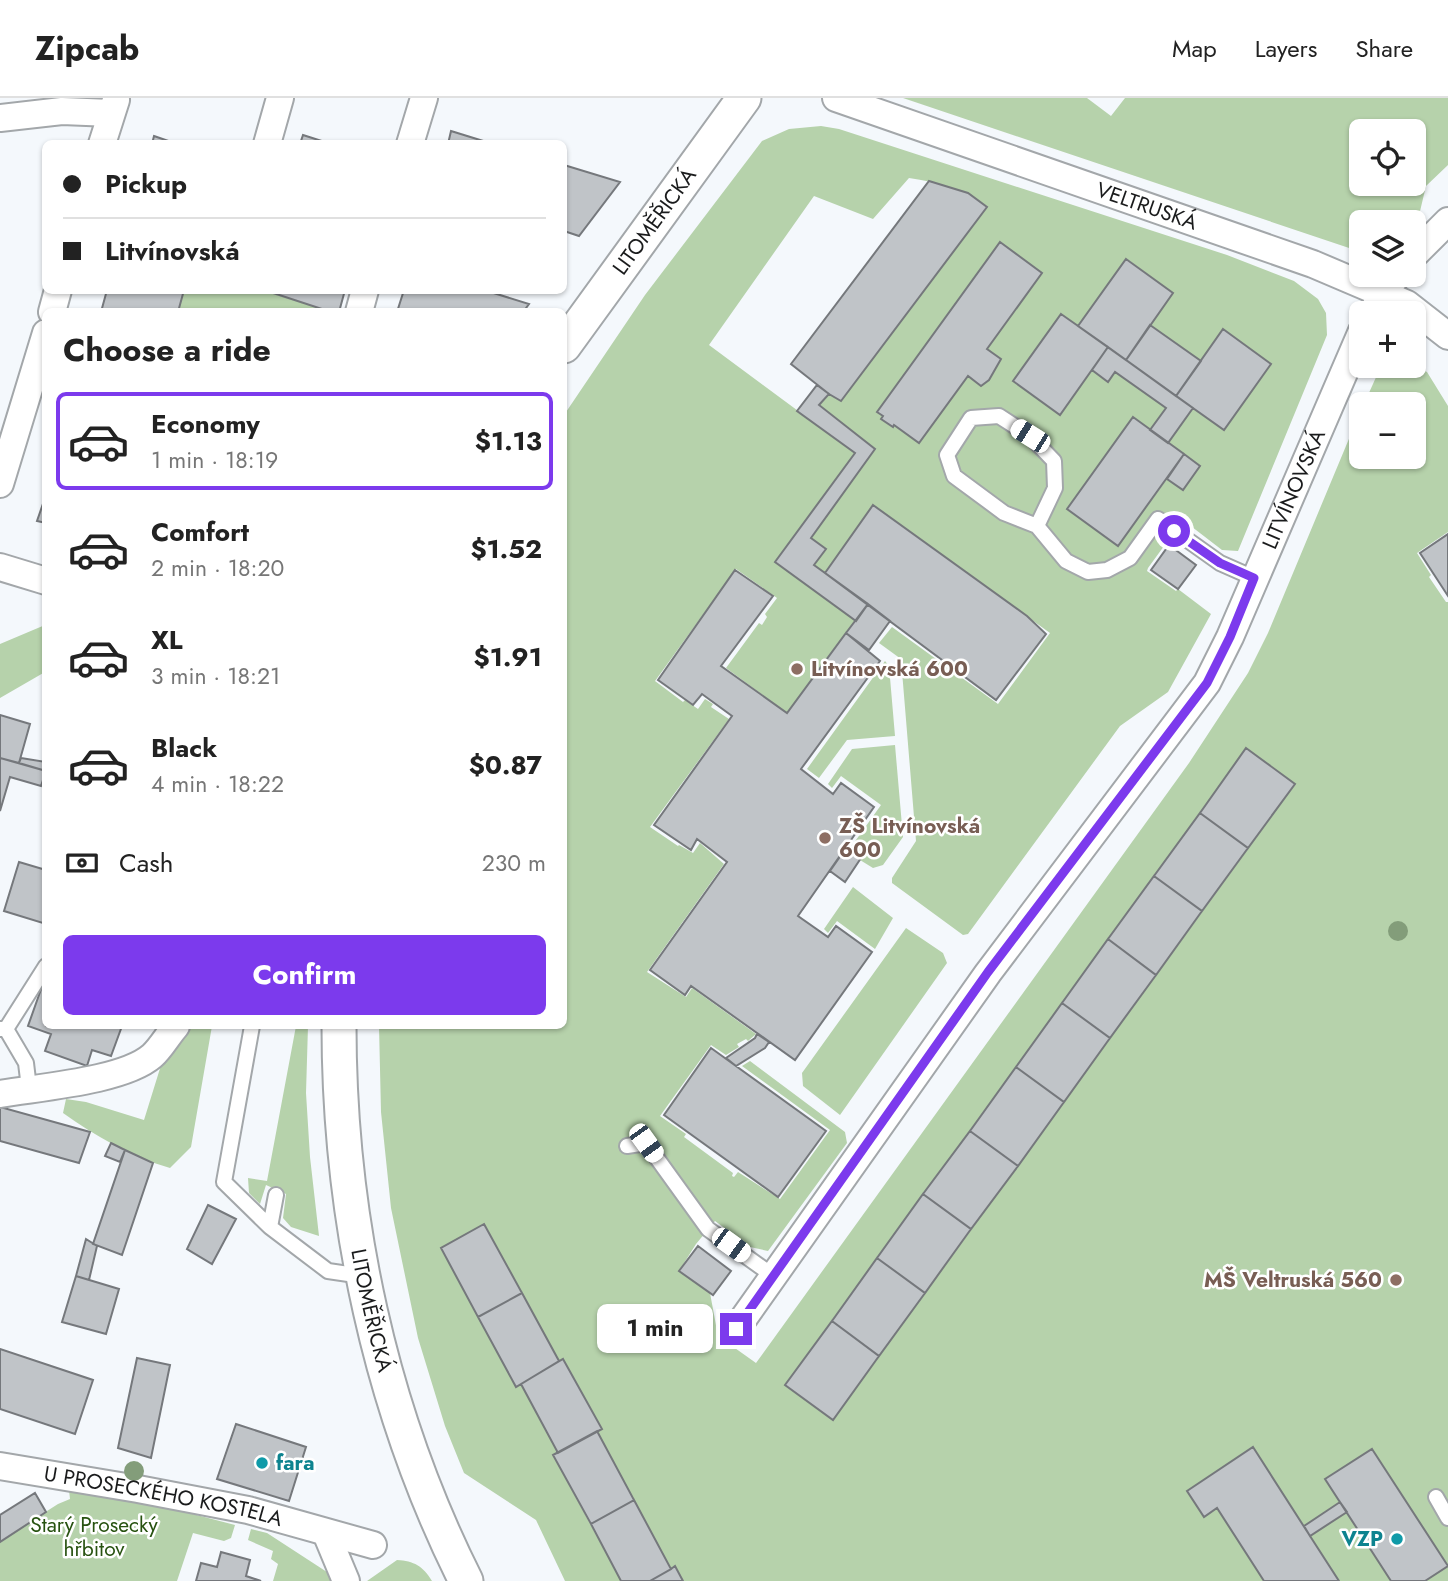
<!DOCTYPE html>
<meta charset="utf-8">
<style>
body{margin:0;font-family:Jost,sans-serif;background:#f6f6f6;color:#222;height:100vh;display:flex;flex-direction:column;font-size:26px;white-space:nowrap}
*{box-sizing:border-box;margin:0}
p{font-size:23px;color:#767676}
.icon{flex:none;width:38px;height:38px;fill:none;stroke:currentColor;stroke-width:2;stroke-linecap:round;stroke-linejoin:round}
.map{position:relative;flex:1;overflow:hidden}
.sheet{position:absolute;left:42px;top:210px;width:525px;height:721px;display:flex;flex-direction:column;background:#fff;border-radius:10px;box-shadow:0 2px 5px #0004}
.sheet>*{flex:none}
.hud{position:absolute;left:42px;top:42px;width:525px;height:154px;border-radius:10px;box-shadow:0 2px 5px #0004;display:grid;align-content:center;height:154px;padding:0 21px;background:#fff}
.tools{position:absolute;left:1349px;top:21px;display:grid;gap:14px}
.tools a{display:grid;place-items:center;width:77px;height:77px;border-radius:10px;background:#fff;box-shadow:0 2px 5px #0004;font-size:35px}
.end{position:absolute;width:32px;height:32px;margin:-16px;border:9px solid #7c3aed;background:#fff;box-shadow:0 0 0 4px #fff}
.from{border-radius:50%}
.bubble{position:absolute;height:49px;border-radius:10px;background:#fff;box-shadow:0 2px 5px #0004;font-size:23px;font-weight:700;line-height:49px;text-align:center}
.car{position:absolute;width:21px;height:42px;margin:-21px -10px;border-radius:9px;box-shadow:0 0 5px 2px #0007;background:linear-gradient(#fff 24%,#345 0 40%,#fff 0 76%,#345 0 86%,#fff 0)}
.hud b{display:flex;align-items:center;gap:24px;height:66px;font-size:26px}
.hud b+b{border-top:2px solid #e0e0e0}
.hud i{width:18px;height:18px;background:#222}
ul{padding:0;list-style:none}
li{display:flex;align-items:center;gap:21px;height:98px;margin:0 14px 10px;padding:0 7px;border:4px solid transparent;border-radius:10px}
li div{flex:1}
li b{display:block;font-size:26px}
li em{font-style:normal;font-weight:700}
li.on{border-color:#7c3aed}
li>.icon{width:63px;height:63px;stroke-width:1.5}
h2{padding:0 21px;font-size:32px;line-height:84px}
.pay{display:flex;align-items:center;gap:18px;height:77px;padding:0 21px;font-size:26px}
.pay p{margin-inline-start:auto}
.primary-button{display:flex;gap:14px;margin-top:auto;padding:14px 21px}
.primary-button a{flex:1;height:80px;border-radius:10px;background:#7c3aed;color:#fff;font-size:28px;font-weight:700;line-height:80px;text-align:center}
header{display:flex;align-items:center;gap:42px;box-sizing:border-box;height:98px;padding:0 35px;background:#fff;border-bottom:2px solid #e0e0e0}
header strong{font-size:33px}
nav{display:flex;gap:38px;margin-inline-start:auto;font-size:24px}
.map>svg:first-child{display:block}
.green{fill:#b6d2ab;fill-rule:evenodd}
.building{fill:#c0c4c8;stroke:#75787c;stroke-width:2}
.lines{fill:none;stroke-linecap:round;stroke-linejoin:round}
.service-casing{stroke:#a3a7aa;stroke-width:18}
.minor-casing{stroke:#a3a7aa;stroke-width:30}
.tertiary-casing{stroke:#a3a7aa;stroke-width:37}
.service{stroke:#fff;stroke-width:14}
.minor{stroke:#fff;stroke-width:26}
.tertiary{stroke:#fff;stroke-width:33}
.tree{fill:#839d7a}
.route{stroke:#7c3aed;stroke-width:9}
.education-dot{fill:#8d6e63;stroke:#fff;stroke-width:2.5}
.culture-dot{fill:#0f9aa8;stroke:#fff;stroke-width:2.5}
.labels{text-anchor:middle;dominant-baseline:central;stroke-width:5;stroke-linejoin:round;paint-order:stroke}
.street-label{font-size:21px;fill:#1a1b1c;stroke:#fff}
.education-label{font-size:21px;font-weight:bold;fill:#785e54;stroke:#fff;text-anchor:start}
.culture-label{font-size:21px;font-weight:bold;fill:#0d838f;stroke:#fff;text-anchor:start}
.park-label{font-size:21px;fill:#275210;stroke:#fff}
</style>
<header>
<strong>Zipcab</strong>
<nav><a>Map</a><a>Layers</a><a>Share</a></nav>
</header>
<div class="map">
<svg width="1448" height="1483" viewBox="0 0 1448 1483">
<rect width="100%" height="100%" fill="#f4f8fc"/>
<path class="green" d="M903 0H1087L1111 18 1125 0H1448V67L1426 88 1416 130 1414 132V124H1362L1361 154ZM1362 33H1414V86H1362Z
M821 28 839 31 1227 157 1294 183 1318 201 1326 215 1327 237 1238 453 1222 452 1183 422 1148 470 1147 473 1176 493 1178 491 1211 516 1168 594 1120 628 968 836 963 837 892 785V780L916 743 901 561 879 545 892 529 998 606 1050 535 873 407 825 475 814 467 826 451 811 440 875 351 819 307 829 296 841 303 987 108C963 92 938 84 909 80L873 121 814 98 709 247 855 355 776 463 856 523 787 615 726 570 759 525 762 527 767 519 765 516 777 500 736 471 655 583 683 604 685 602 698 611 705 601 713 606 711 609 729 621 650 729 678 748 679 747 693 755 700 745 724 766 647 874 686 899 692 890 756 936 748 943 746 941 737 946 739 949 726 957 711 947 660 1018 686 1036 684 1039 733 1075 732 1078 734 1079 738 1074 780 1101 830 1032 742 968 750 963 845 1034 847 1045 768 1153 750 1149 715 1123 696 1146 679 1173 710 1195 718 1238 756 1265 1189 665 1248 575 1268 535 1361 312 1362 359H1414V306H1364L1377 277 1386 269 1414 267 1427 274 1448 308V434L1417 455 1431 477 1429 479 1446 504H1448V1483H1425L1447 1468 1372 1351 1326 1381 1340 1404 1304 1428 1253 1350 1187 1393 1204 1419 1217 1410 1264 1483H683L676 1469 671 1471 597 1333 601 1331 563 1261 559 1263 484 1126 441 1150 516 1288 521 1286 558 1355 553 1357 621 1483H565L536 1422 464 1375 445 1328 418 1240 391 1110 381 1014 379 928H564V317L645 197 762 43 789 31ZM999 145 1042 175 987 251 1001 261 990 281 981 288 968 278 919 345 894 327 892 329 881 321 883 318 877 314ZM1127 161 1173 195 1150 227 1201 263 1223 232 1271 266 1224 332 1193 310 1168 345 1200 368 1183 392 1167 381 1118 448 1150 332 1166 310 1115 274 1108 283 1092 272 1060 317 1013 283 1061 216 1078 228ZM1247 651 1295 686 833 1322 785 1287Z
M184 192 264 193 331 213 178 214Z
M45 527V574L0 600V546Z
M885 563 889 568 895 638 847 642 819 680 807 671Z
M895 647 903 739 883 767 873 770 860 762 863 758 851 749 881 707 841 678 832 690 828 686 852 651Z
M853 789 893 820 875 851 837 823 828 835 824 831Z
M906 830 943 855 947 865 840 1017 803 988 802 975Z
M185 928H212L191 1049 170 1070C132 1059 95 1038 63 1015L66 1001 86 1004 144 1022 162 964Z
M296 928H308L306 995 310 1059 319 1138 291 1129 283 1120 286 1096 266 1087 260 1106 249 1095 248 1080 267 1083Z
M69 1392 139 1402 235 1427 231 1440 224 1443 193 1435 177 1483H0V1443L58 1406 70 1401Z
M1347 1414 1391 1483H1339L1310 1438Z
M251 1431 267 1435 330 1476 333 1483H273L278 1466 271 1461 273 1453 248 1442Z
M397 1462C414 1463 423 1468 432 1483H367Z"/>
<path class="building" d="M451 33 493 46H448Z
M303 37 331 46H300Z
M154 38 177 46H152Z
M564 67 620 84 579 138 564 133Z
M929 83 968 95 987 109 841 303 829 296 791 266Z
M1000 144 1042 175 987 251 1001 261 989 282 981 288 968 278 919 345 894 327 893 329 881 321 883 318 877 314Z
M1126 161 1173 195 1126 262 1078 228Z
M107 192H184L178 214H101Z
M264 192H345L339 214H331Z
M404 192H484L529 206 523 214H397Z
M1061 216 1108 249 1060 317 1013 283Z
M1150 227 1201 263 1176 298 1126 262Z
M1223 231 1271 266 1224 332 1176 298Z
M1108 249 1193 310 1168 345 1150 332 1166 310 1115 274 1108 284 1092 272Z
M817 287 829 296 819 307 875 351 811 440 826 451 814 467 868 506 856 523 775 464 855 355 797 313Z
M1133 319 1184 356 1118 448 1067 411Z
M1184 356 1200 368 1183 392 1167 381Z
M46 397V425L37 423Z
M873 407 1027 518 1046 536 996 602 825 475Z
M1448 436V498L1420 455Z
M1169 447 1196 467 1178 491 1151 472Z
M735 472 773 498 721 568 787 615 846 535 880 563 801 671 833 696 841 685 874 709 798 818 828 839 836 828 872 854 795 962 691 888 685 897 650 872 727 764 697 741 691 752 654 727 732 618 702 596 693 607 658 582Z
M868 506 890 523 869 552 846 535Z
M0 617 30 626 19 665 0 660Z
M1246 650 1295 686 1248 750 1200 715Z
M0 660 46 673 41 688 10 679 0 713Z
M21 660 46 664V673L19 665Z
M1200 715 1248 750 1202 813 1154 778Z
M846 750 861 760 845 784 830 773Z
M19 764 46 772V826L4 813Z
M1154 778 1202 813 1156 877 1108 841Z
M1108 841 1156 877 1110 940 1062 905Z
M45 880 46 928H122L111 958 92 952 87 968 45 953 51 936 28 928Z
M1062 905 1110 940 1064 1004 1016 969Z
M757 936 769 944 765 950 736 968 726 960 755 940Z
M711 950 826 1033 778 1099 664 1017Z
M1016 969 1064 1004 1018 1068 970 1033Z
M0 1009 90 1034 79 1065 0 1043Z
M970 1033 1018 1068 971 1131 923 1096Z
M111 1045 125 1052 120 1064 105 1058Z
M125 1052 153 1065 122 1157 93 1146Z
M923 1096 971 1131 925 1195 877 1160Z
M208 1107 236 1121 212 1166 187 1151Z
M484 1126 522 1195 478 1219 441 1150Z
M86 1141 97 1148 89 1182 76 1178Z
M698 1148 731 1173 713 1197 679 1173Z
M877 1160 925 1195 879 1258 832 1223Z
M76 1178 119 1191 106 1236 62 1224Z
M522 1195 559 1263 516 1289 478 1219Z
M832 1223 879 1258 833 1322 785 1287Z
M0 1251 93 1282 75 1336 0 1311Z
M137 1260 170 1267 151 1360 118 1350Z
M563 1261 602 1331 558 1355 521 1286Z
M236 1326 306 1349 289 1403 217 1381Z
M597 1333 634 1402 591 1426 553 1357Z
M1253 1349 1310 1438 1339 1483H1264L1217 1410 1204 1419 1187 1393Z
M1372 1351 1448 1468 1425 1483H1391L1325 1381Z
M35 1395 46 1414 0 1444V1417Z
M634 1402 671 1471 650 1483H621L591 1426Z
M1340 1404 1347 1414 1310 1438 1304 1428Z
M221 1454 250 1462 246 1478 261 1483H196L201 1465 217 1469Z
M675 1468 683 1483H650L671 1471Z"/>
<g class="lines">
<g class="service-casing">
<path id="service" d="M1037 428 1055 390 1054 363 1030 338 999 318 971 320 947 357 954 378 1004 415 1037 428 1066 463 1088 474 1107 472 1130 460 1158 421 1220 465 1254 480
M252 928 224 1084 270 1129 276 1097
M0 931H6L26 965 29 990
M6 931 46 868
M627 1048 646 1045 708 1131 772 1177
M270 1129 328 1173 362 1178
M1436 1399 1448 1420"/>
</g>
<g class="minor-casing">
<g id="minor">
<path id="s1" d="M836 0 1313 166 1407 206 1448 238"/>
<path d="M0 20 62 13 111 15"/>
<path d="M102 46 116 2"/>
<path d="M267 46 280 0"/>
<path d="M410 46 424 0"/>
<path d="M1414 157 1448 123"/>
<path d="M52 214 58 192"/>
<path d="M359 214 365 192"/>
<path d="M1372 215 1382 196 1398 177"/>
<path d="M0 386 46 235"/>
<path d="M0 469 46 483"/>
<path d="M0 996C40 989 123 983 152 958 161 950 168 937 176 928"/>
<path id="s2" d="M736 1231 988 875 1207 585 1230 539 1362 233"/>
<path id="s3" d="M0 1368 138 1391 248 1412 373 1447"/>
<path d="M326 1435 346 1483"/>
</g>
</g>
<g class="tertiary-casing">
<g id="tertiary">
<path id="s4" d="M564 248 744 0"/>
<path id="s5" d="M339 928C339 1118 380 1312 466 1483"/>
</g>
</g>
<use href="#service" class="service"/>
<use href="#minor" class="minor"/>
<use href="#tertiary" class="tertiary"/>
</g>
<g class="tree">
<circle cx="1398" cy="833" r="10"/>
<circle cx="134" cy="1373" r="10"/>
</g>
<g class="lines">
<path class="route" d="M736 1231 988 874 1207 585 1230 539 1254 480 1220 465 1174 433"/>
</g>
<g class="education-dot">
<circle cx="797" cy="571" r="7"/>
<circle cx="825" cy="740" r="7"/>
<circle cx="1396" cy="1182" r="7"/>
</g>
<g class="culture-dot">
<circle cx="262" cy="1365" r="7"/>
<circle cx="1397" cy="1441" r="7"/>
</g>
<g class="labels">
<g class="street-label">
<text stroke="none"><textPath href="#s1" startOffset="329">VELTRUSKÁ</textPath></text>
<text stroke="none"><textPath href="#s4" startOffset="154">LITOMĚŘICKÁ</textPath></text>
<text stroke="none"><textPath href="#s2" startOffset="1012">LITVÍNOVSKÁ</textPath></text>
<text stroke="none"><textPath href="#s5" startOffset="287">LITOMĚŘICKÁ</textPath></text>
<text stroke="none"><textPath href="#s3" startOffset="166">U PROSECKÉHO KOSTELA</textPath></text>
</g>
<g class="education-label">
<text x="811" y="571">Litvínovská 600</text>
<text x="839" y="728">ZŠ Litvínovská<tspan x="839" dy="24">600</tspan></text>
<text x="1382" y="1182" text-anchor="end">MŠ Veltruská 560</text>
</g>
<g class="culture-label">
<text x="276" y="1365">fara</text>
<text x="1383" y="1441" text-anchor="end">VZP</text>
</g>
<g class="park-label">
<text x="94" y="1427">Starý Prosecký<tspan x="94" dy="24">hřbitov</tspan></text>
</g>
</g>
</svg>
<div class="tools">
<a><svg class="icon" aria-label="locate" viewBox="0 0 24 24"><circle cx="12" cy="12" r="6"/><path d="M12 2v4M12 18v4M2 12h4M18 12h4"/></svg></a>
<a><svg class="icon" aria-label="layers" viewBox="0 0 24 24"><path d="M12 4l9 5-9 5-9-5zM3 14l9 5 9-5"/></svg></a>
<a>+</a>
<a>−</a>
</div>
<i class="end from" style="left:1174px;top:433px"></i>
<i class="end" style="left:736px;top:1231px"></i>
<div class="bubble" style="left:597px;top:1206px;width:116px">1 min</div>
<i class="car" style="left:1030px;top:338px;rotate:302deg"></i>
<i class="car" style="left:646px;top:1045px;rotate:144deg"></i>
<i class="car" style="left:731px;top:1147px;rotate:126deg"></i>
<div class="hud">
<b><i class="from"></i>Pickup</b>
<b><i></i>Litvínovská</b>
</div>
<section class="sheet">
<h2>Choose a ride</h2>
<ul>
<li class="on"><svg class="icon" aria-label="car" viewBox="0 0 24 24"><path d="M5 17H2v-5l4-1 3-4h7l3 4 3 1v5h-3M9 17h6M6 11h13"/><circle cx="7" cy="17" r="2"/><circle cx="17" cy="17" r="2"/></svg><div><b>Economy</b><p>1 min · 18:19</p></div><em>$1.13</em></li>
<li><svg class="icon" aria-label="car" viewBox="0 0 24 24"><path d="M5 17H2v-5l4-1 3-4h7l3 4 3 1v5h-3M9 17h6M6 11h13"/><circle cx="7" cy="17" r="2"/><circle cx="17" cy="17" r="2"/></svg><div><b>Comfort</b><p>2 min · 18:20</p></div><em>$1.52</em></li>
<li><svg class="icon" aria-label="car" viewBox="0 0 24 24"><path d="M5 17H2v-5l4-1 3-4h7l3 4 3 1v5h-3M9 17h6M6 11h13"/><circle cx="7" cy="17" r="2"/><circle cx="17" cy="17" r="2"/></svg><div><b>XL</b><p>3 min · 18:21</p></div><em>$1.91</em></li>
<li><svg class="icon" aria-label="car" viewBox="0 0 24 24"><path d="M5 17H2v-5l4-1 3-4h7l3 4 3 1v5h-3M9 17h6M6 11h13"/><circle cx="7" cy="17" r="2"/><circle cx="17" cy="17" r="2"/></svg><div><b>Black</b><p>4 min · 18:22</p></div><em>$0.87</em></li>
</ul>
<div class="pay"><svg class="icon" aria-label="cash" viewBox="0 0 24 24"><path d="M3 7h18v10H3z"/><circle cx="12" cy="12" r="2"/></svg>Cash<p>230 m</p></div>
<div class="primary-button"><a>Confirm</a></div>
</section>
</div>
